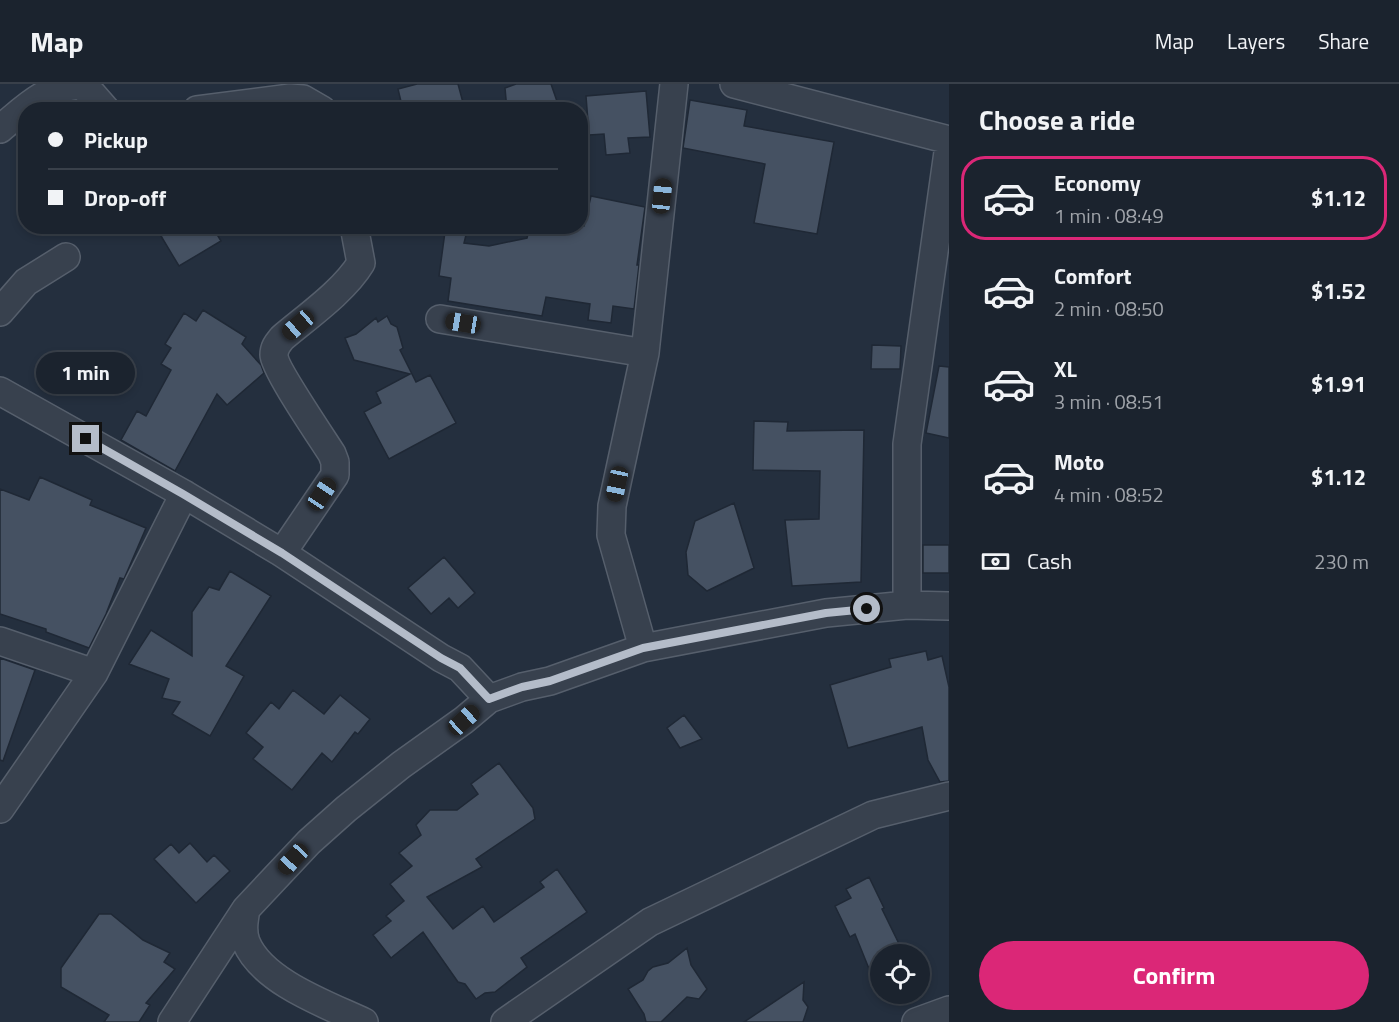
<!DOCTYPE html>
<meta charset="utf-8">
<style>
body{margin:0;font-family:"Titillium Web",sans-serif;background:#282f3a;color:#f1f3f6;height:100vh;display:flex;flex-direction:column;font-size:22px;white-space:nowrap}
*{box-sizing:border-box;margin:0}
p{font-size:20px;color:#a0a4aa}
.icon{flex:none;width:33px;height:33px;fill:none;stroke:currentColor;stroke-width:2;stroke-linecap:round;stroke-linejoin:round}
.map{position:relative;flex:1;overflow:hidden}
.drawer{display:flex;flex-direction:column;background:#1b232e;width:450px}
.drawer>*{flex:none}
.guide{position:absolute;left:18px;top:18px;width:570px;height:132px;border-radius:24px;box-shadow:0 3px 9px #0003,0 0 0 2px #39404a;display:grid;align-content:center;height:132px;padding:0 30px;background:#1b232e}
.buttons{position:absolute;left:870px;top:860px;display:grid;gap:12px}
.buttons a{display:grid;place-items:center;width:60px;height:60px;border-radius:50%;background:#1b232e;box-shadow:0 3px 9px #0003,0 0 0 2px #39404a;font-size:30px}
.end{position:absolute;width:27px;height:27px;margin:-14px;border:8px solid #b4bcc9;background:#111;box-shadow:0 0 0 3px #111}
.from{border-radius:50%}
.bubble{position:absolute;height:42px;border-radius:21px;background:#1b232e;box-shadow:0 3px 9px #0003,0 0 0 2px #39404a;font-size:20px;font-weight:700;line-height:42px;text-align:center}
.car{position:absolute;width:18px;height:36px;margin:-18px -9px;border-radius:8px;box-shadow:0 0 4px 2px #0007;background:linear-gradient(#222 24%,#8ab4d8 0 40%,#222 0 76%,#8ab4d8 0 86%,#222 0)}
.guide b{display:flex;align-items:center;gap:21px;height:57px;font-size:22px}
.guide b+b{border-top:2px solid #39404a}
.guide i{width:15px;height:15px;background:#f1f3f6}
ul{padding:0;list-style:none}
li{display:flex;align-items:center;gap:18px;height:84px;margin:0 12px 9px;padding:0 18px;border:3px solid transparent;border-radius:24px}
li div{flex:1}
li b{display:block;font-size:22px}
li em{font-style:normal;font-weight:700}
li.current{border-color:#db2777}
li>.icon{width:54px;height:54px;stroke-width:1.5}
h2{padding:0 30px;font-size:27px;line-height:72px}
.pay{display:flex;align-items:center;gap:15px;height:66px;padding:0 30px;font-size:22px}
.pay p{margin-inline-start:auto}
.action{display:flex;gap:12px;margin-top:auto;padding:12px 30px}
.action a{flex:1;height:69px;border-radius:36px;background:#db2777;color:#fff;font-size:24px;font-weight:700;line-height:69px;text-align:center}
header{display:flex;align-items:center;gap:36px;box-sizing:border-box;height:84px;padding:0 30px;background:#1b232e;border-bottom:2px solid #39404a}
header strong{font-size:28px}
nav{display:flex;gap:33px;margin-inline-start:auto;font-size:21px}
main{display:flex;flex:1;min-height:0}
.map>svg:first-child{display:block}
.building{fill:#455162;stroke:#1f2835;stroke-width:1.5}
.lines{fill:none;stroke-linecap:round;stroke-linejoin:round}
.minor-casing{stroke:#565f6c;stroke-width:30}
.minor{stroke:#38414e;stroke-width:27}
.route{stroke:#b4bcc9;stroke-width:8}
</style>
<header>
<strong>Map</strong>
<nav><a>Map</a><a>Layers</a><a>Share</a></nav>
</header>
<main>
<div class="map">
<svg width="949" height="938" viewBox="0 0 949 938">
<rect width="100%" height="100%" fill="#242f3e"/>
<path class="building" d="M417 0H458L465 26H403L398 5Z
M516 0H551L560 26H507L505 4Z
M646 7 650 53 628 54 630 69 606 71 604 50 589 51 586 12Z
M690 16 747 26 744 42 834 58 817 150 754 139 765 80 683 64Z
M591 112 645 123 637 181H639L634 225 613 222 611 239 588 236 590 220 546 213 542 232 448 217 451 194 439 192 445 148 466 151 464 159 489 162 527 154 530 142H584Z
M161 142H212L221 157 179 182 161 152 166 150Z
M203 226 246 253 242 260 261 281 264 289 227 321 217 310 175 387 121 356 137 327 146 332 171 286 161 280 171 264 165 260 184 229 196 237Z
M387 232 391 240 397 243 403 264 400 266 416 298 430 291 456 339 389 375 364 328 381 319 376 308 410 290 354 276 345 254 356 250 376 234 378 238Z
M872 261 901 262 900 285H871Z
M939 282 949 283V354L926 349Z
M754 337 788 338 787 347 864 346 861 498 792 502 785 436 819 435 820 387 753 386Z
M40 393 92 416 90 421 146 444 124 495 120 494 106 530 89 564 46 548V545L0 530V405L29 416Z
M734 419 754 484 707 507 688 491 686 468 695 437Z
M923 461H949V489H923Z
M444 473 475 509 458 524 449 514 431 530 408 504Z
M230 487 271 512 226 582 244 592 210 652 172 630 180 618 162 614 169 595 129 580 151 546 192 572V528L209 503 219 506Z
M926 567 928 576 942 572 949 603V697L940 698 928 676 922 643 848 664 830 601 891 583 889 575Z
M0 574 35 586 3 677 0 676Z
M293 606 324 630 340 611 370 635 358 650 355 648 332 678 322 669 292 706 253 675 263 663 246 649 271 618 279 625Z
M684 631 702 655 680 664 667 644Z
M499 679 533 724 535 735 476 775 482 783 427 813 453 845 483 822 494 838 544 803 540 798 557 785 587 828 521 874 527 883 495 908 485 909 476 915 465 900 458 898 423 848 391 874 373 851 391 837 386 832 404 817 390 800 412 782 399 769 421 751 416 741 430 726H457L478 710 471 700Z
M190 759 207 778 214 771 230 787 196 819 154 775 171 760 179 769Z
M869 793 884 824 882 825 904 870H880V912L855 850 850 853 835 822 851 814 846 805Z
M99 830H111L143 856 170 869 164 878 175 885 146 919 150 921 139 938H104L109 931 61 903V884Z
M687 864 691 881 707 905 699 915 687 913 661 938H646L644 930 628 905 643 896 648 887 653 883 668 879Z
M804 898 803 916 808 923 803 938H744Z"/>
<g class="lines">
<g class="minor-casing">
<path id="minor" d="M734 0 949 56
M197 26 290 14 303 15 322 26
M0 45C27 23 43 4 80 1L92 10 106 26
M0 228 26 198 66 173
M440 235 645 269
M0 307 184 410 282 469 441 574 460 584 489 615 522 603 550 597 643 564 826 529 907 521 949 522
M282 469 335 391V378L332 370C322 354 274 284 274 271 274 263 278 259 282 254 308 232 344 207 361 179L354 142
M907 521V360L949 61
M0 557 94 589
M643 564 611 451 612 422 645 269 674 0
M0 725 94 589 184 410
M246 825C244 836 242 847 246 858 262 898 328 921 364 938
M172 938 246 825 309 758 346 725 401 681 464 636 489 615
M505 938 650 838 873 731 949 712
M916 938 949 926"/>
</g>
<use href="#minor" class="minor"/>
</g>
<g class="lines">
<path class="route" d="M86 355 183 410 282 469 441 574 460 584 489 615 522 603 550 597 643 564 826 529 867 525"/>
</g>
</svg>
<div class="buttons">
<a><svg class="icon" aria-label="locate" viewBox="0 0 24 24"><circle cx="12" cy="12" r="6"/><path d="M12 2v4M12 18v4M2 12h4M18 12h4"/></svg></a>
</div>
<i class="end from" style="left:867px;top:525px"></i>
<i class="end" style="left:86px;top:355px"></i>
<div class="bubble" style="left:36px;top:268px;width:99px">1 min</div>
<i class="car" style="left:662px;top:112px;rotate:6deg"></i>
<i class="car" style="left:463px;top:239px;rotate:279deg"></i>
<i class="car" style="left:298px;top:241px;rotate:229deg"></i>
<i class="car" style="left:617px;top:400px;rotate:192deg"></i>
<i class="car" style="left:322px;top:410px;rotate:34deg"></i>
<i class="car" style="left:464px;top:636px;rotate:48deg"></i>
<i class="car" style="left:293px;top:775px;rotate:223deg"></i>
<div class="guide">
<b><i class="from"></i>Pickup</b>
<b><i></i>Drop-off</b>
</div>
</div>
<section class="drawer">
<h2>Choose a ride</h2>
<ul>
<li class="current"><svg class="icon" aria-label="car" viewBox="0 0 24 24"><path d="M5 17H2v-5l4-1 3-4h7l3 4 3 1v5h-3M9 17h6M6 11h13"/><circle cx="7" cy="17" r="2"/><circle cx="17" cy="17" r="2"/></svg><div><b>Economy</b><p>1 min · 08:49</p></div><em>$1.12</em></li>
<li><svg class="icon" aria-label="car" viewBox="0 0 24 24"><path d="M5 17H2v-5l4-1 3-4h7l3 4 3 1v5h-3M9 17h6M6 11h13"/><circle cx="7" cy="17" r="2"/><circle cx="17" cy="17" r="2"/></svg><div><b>Comfort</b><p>2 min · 08:50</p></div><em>$1.52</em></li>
<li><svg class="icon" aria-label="car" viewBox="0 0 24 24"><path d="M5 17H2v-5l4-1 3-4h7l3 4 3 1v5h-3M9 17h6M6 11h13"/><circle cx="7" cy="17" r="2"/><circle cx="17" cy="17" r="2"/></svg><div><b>XL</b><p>3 min · 08:51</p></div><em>$1.91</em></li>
<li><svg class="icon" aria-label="car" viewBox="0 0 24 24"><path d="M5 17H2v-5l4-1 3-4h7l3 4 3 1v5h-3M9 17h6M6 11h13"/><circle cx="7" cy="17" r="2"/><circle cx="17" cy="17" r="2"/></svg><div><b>Moto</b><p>4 min · 08:52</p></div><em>$1.12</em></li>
</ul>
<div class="pay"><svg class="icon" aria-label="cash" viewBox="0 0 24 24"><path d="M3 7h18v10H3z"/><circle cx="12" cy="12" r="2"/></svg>Cash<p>230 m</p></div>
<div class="action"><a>Confirm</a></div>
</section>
</main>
